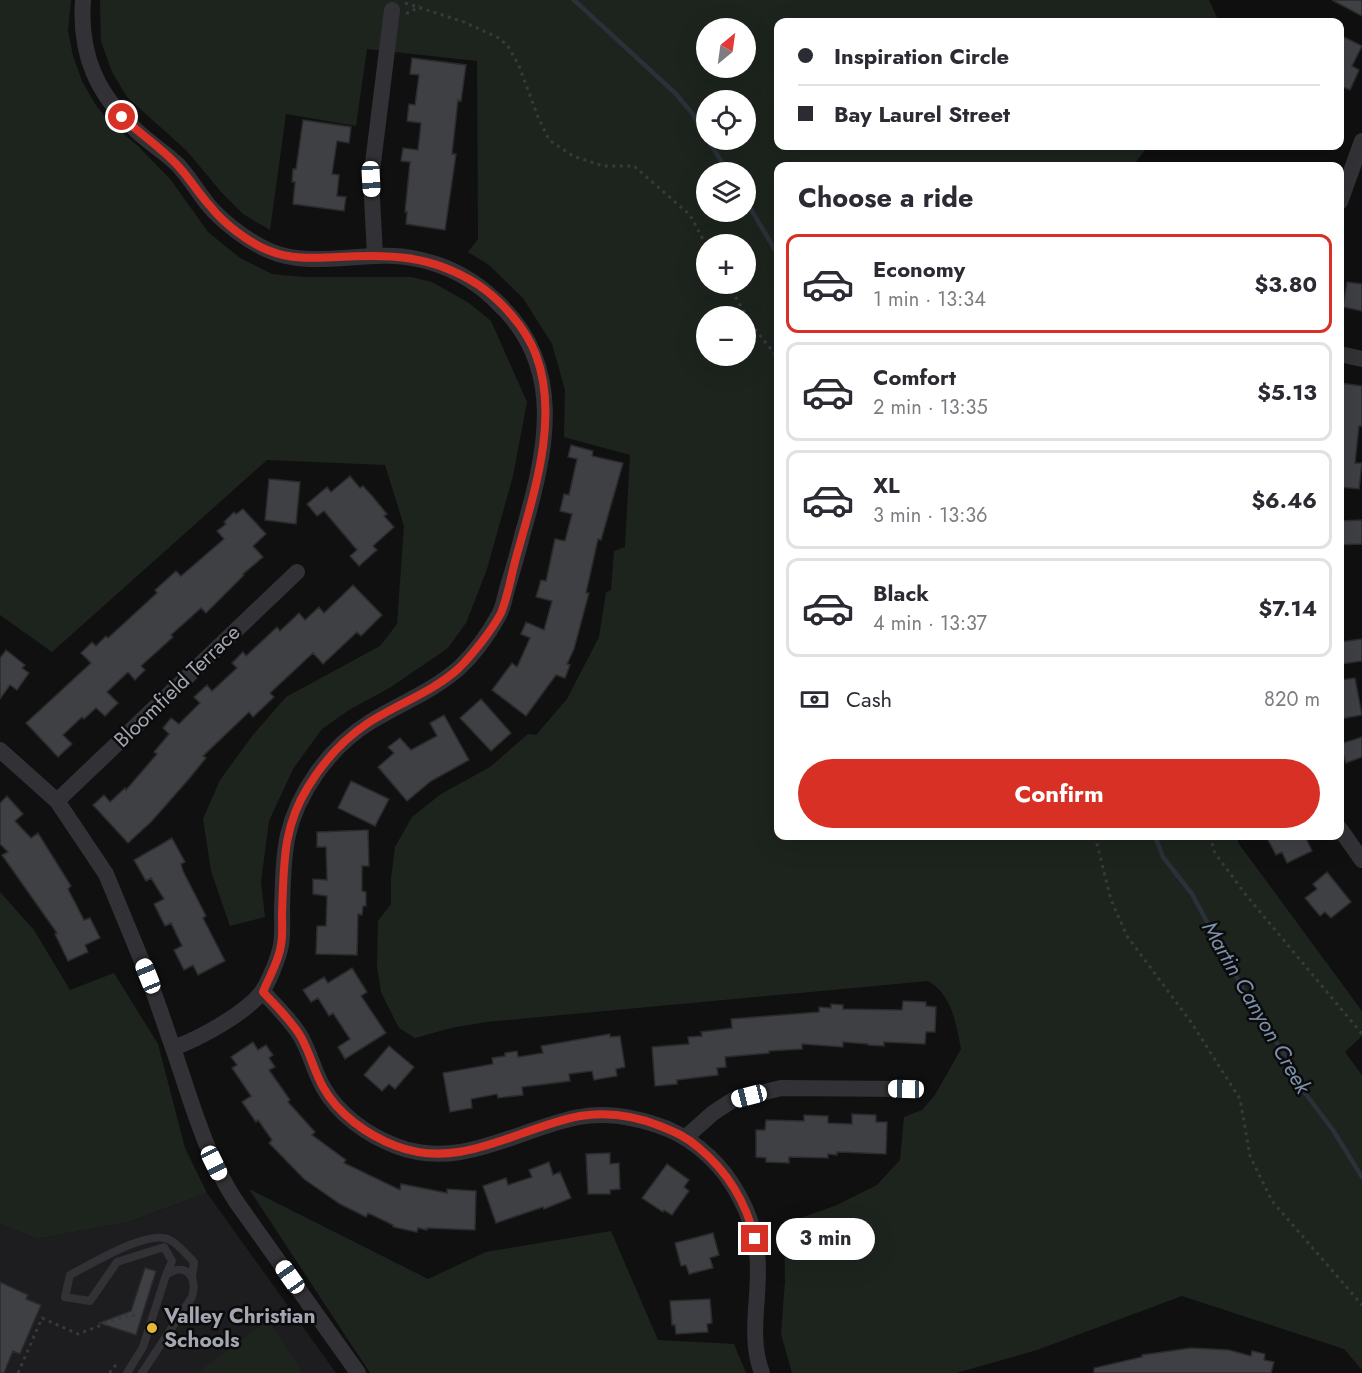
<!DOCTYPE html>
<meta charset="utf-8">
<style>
body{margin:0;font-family:Jost,sans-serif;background:#f2f2f3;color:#2b2b33;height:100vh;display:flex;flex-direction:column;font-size:22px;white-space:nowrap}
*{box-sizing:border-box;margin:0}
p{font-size:20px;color:#7c7c81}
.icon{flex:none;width:33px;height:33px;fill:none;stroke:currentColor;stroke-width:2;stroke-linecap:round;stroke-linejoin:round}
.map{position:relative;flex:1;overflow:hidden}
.sheet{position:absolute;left:774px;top:162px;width:570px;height:678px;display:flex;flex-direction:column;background:#fff;border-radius:12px;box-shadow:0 6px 24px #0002}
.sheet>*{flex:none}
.top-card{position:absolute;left:774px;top:18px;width:570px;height:132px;border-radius:12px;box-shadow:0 6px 24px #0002;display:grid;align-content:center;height:132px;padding:0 24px;background:#fff}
.needle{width:39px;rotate:29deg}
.buttons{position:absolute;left:696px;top:18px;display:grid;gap:12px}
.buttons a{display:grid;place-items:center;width:60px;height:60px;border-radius:50%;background:#fff;box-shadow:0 6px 24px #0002;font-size:30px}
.end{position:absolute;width:27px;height:27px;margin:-14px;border:8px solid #d93025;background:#fff;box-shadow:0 0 0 3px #fff}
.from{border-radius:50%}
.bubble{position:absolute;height:42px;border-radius:21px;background:#fff;box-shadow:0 6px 24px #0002;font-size:20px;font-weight:700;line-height:42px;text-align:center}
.car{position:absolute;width:18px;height:36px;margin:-18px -9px;border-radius:8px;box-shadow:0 0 4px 2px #0007;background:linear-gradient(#fff 24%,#345 0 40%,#fff 0 76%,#345 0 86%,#fff 0)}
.top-card b{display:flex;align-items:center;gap:21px;height:57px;font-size:22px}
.top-card b+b{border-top:2px solid #e1e1e2}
.top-card i{width:15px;height:15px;background:#2b2b33}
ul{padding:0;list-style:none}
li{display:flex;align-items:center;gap:18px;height:99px;margin:0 12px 9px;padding:0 12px;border:3px solid #e1e1e2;border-radius:12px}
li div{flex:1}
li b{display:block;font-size:22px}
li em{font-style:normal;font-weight:700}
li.current{border-color:#d93025}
li>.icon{width:54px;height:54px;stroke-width:1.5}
h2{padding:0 24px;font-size:27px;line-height:72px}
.pay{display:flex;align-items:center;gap:15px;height:66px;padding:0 24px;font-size:22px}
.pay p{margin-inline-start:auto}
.action{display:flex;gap:12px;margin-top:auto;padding:12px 24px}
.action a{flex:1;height:69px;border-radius:36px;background:#d93025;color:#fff;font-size:24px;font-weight:700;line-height:69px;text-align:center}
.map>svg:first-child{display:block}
.built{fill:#1d1c1e}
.green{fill:#1d241e;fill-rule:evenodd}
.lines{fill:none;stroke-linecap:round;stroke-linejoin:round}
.stream{stroke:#2b3139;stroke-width:4.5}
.building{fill:#3f4044;stroke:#2b2a2d;stroke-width:1.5}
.path{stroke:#38393d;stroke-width:3;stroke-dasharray:3 4.5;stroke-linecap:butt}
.lane{stroke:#323236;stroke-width:8}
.street{stroke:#323236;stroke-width:16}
.route{stroke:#d93025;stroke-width:8}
.poi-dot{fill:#e1b838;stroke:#0b0b0c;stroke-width:2}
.labels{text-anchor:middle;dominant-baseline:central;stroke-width:5;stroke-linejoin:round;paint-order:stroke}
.street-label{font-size:21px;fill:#a3a6b1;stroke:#0b0b0c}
.poi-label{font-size:21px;font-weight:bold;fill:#a3a6b1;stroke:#0b0b0c;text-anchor:start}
.water-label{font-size:22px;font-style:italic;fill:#7c90aa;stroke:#0b0b0c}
</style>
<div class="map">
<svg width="1362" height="1373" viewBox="0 0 1362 1373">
<rect width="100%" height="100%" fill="#101011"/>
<path class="built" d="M207 1193 336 1373H0V1224L37 1239 128 1222Z"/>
<path class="green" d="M0 0H71L68 31 73 56 82 81 95 104 110 123 138 146 171 180 208 232 240 258 272 274 303 277H411L432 282 469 303 491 321 527 402 513 476 487 569 466 623 448 648 391 687 349 710 322 729 293 769 269 821 261 882 265 917 230 926 211 871 203 819 220 780 253 735 286 697 380 646 397 624 404 526 385 465 267 460 52 652 0 615Z
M100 0H1209L1219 22H778V146H1148L1133 166H778V836H1236L1239 844 1362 1011V1036L1345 1052 1362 1075V1370L1344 1349 1182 1296 1037 1350 956 1373H792L781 1334 785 1281 784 1224 837 1205 877 1185 900 1160 904 1117 922 1110 935 1095 961 1049C956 1024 952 994 928 981L486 1022 451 1028 415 1038 399 1028 381 992 377 966 378 921 391 904V879L395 847 412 817 441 794 490 767 528 734 536 735 567 699 599 637 606 592 611 590 614 551 625 547 630 455 564 437 565 390 552 344 523 298 489 265 468 252 478 239 477 61 367 49 356 126 286 114 270 230 243 214 222 193 187 151 127 97 112 72 101 41ZM706 28H746V68H706ZM706 100H746V140H706ZM706 172H746V212H706ZM706 244H746V284H706ZM706 316H746V356H706Z
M0 892 34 930 70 990 114 973 158 1044 185 1148 207 1193 128 1222 37 1239 0 1224Z
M249 1189 428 1279 486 1252 611 1231 658 1340 734 1344 746 1373H370Z
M268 1320 303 1373H197Z"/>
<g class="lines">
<path class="stream" d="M574 0 675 93 692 113 706 137
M708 140 728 172
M746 201 778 255
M1155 836 1163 857 1192 894 1263 1026 1281 1048 1302 1089 1333 1130 1362 1177"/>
</g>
<path class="building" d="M1332 0H1362V16Z
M1340 35 1362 46 1352 66 1359 70 1350 90 1343 87 1340 93Z
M412 58 466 65 461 101 458 100 452 154H456L445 230 406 224 407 212H405L410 162 401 161 403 148 418 150 421 123 407 121 409 104 415 105 419 75 410 74Z
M303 120 351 127 349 143 337 141 332 174 339 175 337 196 346 197 344 211 293 204 295 182H292L293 169H296Z
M1347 282 1362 284V311L1343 307Z
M1340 383 1362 386V426H1359L1355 463H1362L1359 489 1340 487Z
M571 445 593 451 592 456 623 463 601 540 598 539 586 593H589L574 649 567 664 570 665 565 678 556 675 526 716 492 690 512 663 517 667 530 638 521 634 526 622 544 630 552 601 536 597 541 580 546 581 555 539 565 541 572 514 560 511 564 494 569 495 577 459 568 457Z
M350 476 360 488 363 486 373 497 387 514 384 516 394 527 373 546 377 550 359 566 350 556 357 550 324 511 317 516 307 504 327 487 331 492Z
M269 479 300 482 296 524 265 520Z
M243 509 266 534 253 546 263 557 243 574 244 575 206 613 201 608 171 635 173 637 141 666 145 670 135 680 128 672 107 692 118 703 105 716 96 708 84 719 82 717 63 735 72 744 58 757 26 723 91 663 81 653 92 642 96 646 106 636 108 638 157 593 155 590 176 571 181 576 224 539 217 531 226 524 224 522 234 512 236 514Z
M1362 520V544L1340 545V521Z
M353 585 382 615 361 636 357 632 323 664 313 653 270 693 274 697 253 717 249 712 203 756 206 758 188 780 151 822 128 843 93 805 104 795 110 802 125 788 126 790 157 754 154 752 169 734 163 728 171 718 179 724 200 703 194 697 207 685 212 691 237 668 232 663 243 652 246 656 277 627 280 631 299 613 305 620 319 607 324 613Z
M1362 639V661L1342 664 1340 642Z
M6 650 25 665 22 668 29 673 17 690 10 685 0 699V658Z
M1355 678 1362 715 1340 719V680Z
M481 699 511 733 491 751 460 718Z
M444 715 469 760 431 781 407 801 378 767 394 753 388 747 400 738 411 750 437 736 430 723Z
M1362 737V757L1346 763 1340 744Z
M351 781 389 799 375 826 338 808Z
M7 796 23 814 15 821 31 838 38 833 71 886 68 889 84 920 90 918 100 938 85 945 88 952 68 961 55 934 57 933 2 855 8 852 0 844V803Z
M368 830 369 866H362V891L366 892V906H363L362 915 358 914 357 955 316 954 317 926H326L327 896 313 894V879L327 880 326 847H317V832Z
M1266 836H1305L1312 851 1287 863 1282 852 1276 855Z
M172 838 185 862 181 864 183 871 206 916 203 918 225 961 198 975 193 965 184 970 174 950 182 946 171 923 165 926 154 904 164 899 151 878 146 881 134 860Z
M1327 872 1351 902 1331 918 1325 912 1320 916 1305 898 1317 889 1313 884Z
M352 968 367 992 361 996 386 1033 345 1059 338 1047 350 1039 333 1013 329 1016 318 998 311 1002 303 990 324 977 328 983Z
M903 1001 926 1002V1006L936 1007 935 1032H926L925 1044 884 1042V1046L868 1045V1044L843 1042V1047L802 1044V1049L769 1051V1053L725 1057 726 1067 717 1068 718 1075 677 1080V1084L655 1086 652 1047 689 1044 688 1037 702 1036 701 1032 732 1028 731 1019 819 1012V1007L831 1008V1004L843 1005V1009L902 1010Z
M610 1034V1037L620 1036 625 1067 616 1069 617 1076 594 1080 592 1071 569 1074 570 1081 522 1087 523 1095 498 1098 497 1094 471 1099 472 1108 450 1112 443 1073 493 1064 492 1058 505 1056V1053L517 1051 518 1057 543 1053 541 1046Z
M253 1042 258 1050 266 1045 273 1055 269 1058 275 1067 269 1070 290 1100 288 1102 315 1132 312 1135 346 1160 344 1163 400 1190 401 1184 447 1193V1189L476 1191 475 1230 427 1228V1230L418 1228 417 1232 393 1227V1225L368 1213 366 1217 340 1204 304 1179 269 1143 272 1140 258 1120 256 1122 242 1102 251 1096 232 1068 237 1065 231 1057Z
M389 1046 414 1067 395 1089 389 1084 382 1091 364 1075Z
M852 1114 876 1115V1122H887L886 1154 837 1152V1155L828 1154V1158L789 1157V1163L766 1162V1158L756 1157V1130H765L766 1120 804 1121V1115L828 1116V1123L852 1124Z
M610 1153V1164L619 1163 620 1189 610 1190V1194H588L586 1154Z
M549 1162 553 1175 560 1172 571 1198 544 1209 543 1207 496 1223 483 1186 506 1178 508 1185 532 1177 529 1170Z
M667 1164 689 1180 684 1187 689 1191 672 1215 664 1210 663 1212 642 1198Z
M713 1233 719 1255 710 1258 713 1268 689 1274 686 1265 681 1266 675 1243Z
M145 1268 156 1271 136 1335 99 1323 131 1311Z
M0 1282 28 1295 26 1299 41 1305 20 1354 13 1351 4 1373H0Z
M710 1299 712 1323 707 1324 708 1332 676 1334 675 1325H672L670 1301Z
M1191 1348 1229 1350 1251 1356 1252 1351 1265 1354 1264 1360 1274 1362 1271 1373H1094V1368L1142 1357V1355Z"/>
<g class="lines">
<path class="path" d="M405 3 464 22 499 38 508 46 519 66 538 117 549 140 573 156 603 166H634L690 215 706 245
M406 13H409L420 6
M728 284 751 324 778 358
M1095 836 1111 900 1127 936 1191 1022 1240 1099 1250 1156 1272 1201 1362 1305
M1210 836 1215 853 1246 895 1362 1034
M18 1373 42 1318 78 1334 131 1314 139 1318
M110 1373 111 1369 118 1364"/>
<path class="lane" d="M166 1275 172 1261 164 1247 117 1262 90 1301 65 1297 70 1275C90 1265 149 1228 170 1240 178 1244 187 1255 194 1262L192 1277
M127 1373 143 1347 166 1275C186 1261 198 1277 192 1297L142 1373"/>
<path class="street" d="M1340 202 1362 141
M375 255 371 179 392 10
M1340 354 1362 359
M0 750 57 801 106 874 148 976 173 1048C199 1039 244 1014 261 993 268 984 279 957 281 945 283 934 282 920 282 908 284 852 283 822 316 774 330 754 349 735 370 722 399 704 433 691 459 668 474 654 489 633 499 615 504 606 505 595 508 586 513 569 518 553 522 536 546 452 568 366 495 300 473 279 447 265 417 259 370 248 314 270 270 251 249 242 225 224 210 207 199 194 190 178 178 165 166 153 151 144 138 132 97 95 79 55 83 0
M57 801 297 572
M1340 829 1362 860
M263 992C276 1006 291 1020 301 1037 310 1053 314 1071 323 1087 338 1114 367 1135 396 1146 461 1171 517 1129 579 1117 610 1111 640 1118 668 1129 698 1142 724 1167 739 1196 748 1212 755 1232 757 1252 762 1292 747 1334 762 1373
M173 1048C191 1100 205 1154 235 1200L358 1373
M686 1137 713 1113 733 1100 781 1088 906 1089"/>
</g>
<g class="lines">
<path class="route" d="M122 117C140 134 162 148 179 167 190 179 199 194 210 206 224 224 249 243 270 251 292 260 315 258 338 257 391 254 431 255 477 284 501 300 526 328 536 355 560 419 533 496 516 558 511 576 508 596 501 613 492 630 473 654 459 668 433 692 397 704 368 723 344 739 323 762 308 787 282 828 284 867 282 914 282 924 283 935 281 945 279 961 269 977 263 992 276 1006 291 1020 301 1037 310 1053 314 1071 323 1087 338 1114 367 1135 396 1146 462 1171 517 1128 580 1116 606 1112 635 1116 660 1126 675 1132 687 1137 699 1148 728 1172 746 1202 755 1239"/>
</g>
<circle class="poi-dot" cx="152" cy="1328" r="6"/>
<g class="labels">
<g class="street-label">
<text transform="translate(177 686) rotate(-44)">Bloomfield Terrace</text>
</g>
<g class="poi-label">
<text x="164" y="1316">Valley Christian<tspan x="164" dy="24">Schools</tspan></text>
</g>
<g class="water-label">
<text transform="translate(1257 1007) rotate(60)">Martin Canyon Creek</text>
</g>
</g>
</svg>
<div class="buttons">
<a><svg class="needle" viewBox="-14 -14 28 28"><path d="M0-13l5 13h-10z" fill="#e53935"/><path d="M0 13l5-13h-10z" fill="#7c7c81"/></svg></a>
<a><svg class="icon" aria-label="locate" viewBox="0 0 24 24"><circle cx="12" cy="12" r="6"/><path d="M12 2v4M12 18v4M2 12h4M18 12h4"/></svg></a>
<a><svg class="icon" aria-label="layers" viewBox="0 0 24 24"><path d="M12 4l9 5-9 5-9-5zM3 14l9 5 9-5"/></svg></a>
<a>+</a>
<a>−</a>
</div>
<i class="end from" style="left:122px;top:117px"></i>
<i class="end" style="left:755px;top:1239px"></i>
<div class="bubble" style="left:776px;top:1218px;width:99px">3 min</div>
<i class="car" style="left:371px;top:179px;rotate:177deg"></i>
<i class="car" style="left:148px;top:976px;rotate:338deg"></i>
<i class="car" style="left:906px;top:1089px;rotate:271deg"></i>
<i class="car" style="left:749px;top:1096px;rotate:256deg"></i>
<i class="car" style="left:214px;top:1163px;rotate:154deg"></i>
<i class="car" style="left:290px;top:1277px;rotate:325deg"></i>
<div class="top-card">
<b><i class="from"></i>Inspiration Circle</b>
<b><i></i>Bay Laurel Street</b>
</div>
<section class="sheet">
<h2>Choose a ride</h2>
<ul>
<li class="current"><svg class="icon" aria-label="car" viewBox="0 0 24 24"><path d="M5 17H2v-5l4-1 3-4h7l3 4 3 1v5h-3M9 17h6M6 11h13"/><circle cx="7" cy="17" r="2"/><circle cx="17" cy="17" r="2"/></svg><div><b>Economy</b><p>1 min · 13:34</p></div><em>$3.80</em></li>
<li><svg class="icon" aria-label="car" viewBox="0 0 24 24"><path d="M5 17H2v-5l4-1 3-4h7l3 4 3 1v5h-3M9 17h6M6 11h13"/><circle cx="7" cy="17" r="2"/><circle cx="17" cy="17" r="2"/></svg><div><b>Comfort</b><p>2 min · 13:35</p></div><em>$5.13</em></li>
<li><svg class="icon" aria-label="car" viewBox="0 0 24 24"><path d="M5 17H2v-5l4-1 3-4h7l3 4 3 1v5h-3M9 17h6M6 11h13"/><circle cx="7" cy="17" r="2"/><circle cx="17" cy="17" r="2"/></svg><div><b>XL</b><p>3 min · 13:36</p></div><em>$6.46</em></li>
<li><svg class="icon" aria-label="car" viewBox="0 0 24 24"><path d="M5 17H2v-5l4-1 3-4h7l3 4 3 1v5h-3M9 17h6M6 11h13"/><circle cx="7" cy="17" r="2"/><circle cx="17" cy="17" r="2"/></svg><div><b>Black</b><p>4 min · 13:37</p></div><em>$7.14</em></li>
</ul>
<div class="pay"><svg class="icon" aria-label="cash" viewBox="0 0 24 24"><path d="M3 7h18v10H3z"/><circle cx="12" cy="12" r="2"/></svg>Cash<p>820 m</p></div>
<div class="action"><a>Confirm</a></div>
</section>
</div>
